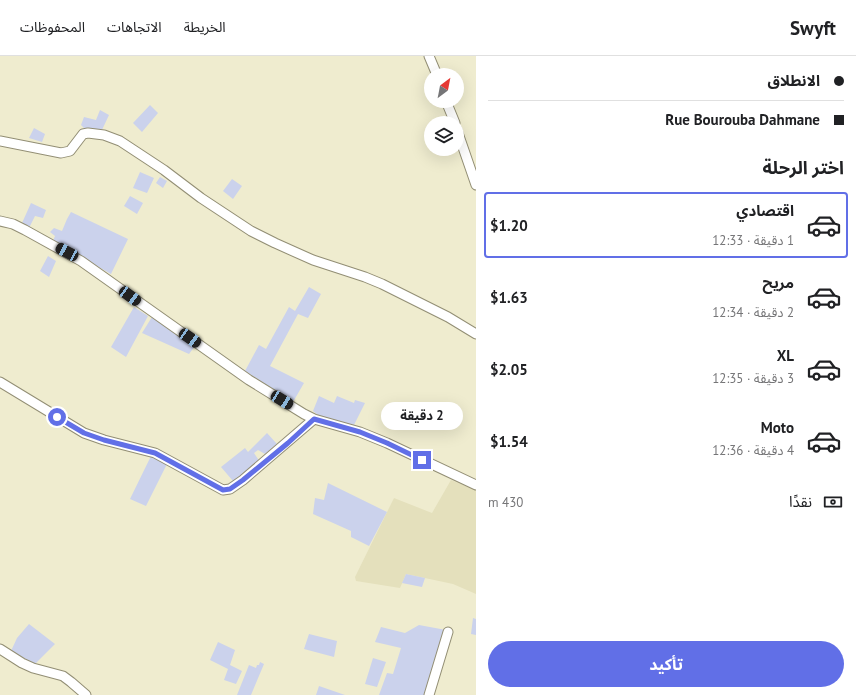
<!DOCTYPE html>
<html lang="ar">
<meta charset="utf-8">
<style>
body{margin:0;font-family:"PT Sans","Noto Sans Arabic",sans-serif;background:#f6f6f6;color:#202124;direction:rtl;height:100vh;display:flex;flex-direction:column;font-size:15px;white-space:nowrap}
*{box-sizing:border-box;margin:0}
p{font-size:13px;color:#757577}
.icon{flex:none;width:22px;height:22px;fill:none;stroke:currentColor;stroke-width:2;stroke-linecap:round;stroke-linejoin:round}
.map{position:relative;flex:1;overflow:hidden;direction:ltr}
.panel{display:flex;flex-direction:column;background:#fff;width:380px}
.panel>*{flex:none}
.guide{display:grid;align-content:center;height:88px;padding:0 12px;background:#fff}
.needle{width:26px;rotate:32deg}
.buttons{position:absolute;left:424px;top:12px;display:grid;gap:8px}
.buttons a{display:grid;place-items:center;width:40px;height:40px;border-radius:50%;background:#fff;box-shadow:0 4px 16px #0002;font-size:20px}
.end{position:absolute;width:18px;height:18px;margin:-9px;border:5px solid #616fe7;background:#fff;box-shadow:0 0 0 2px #fff}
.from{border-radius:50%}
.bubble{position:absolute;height:28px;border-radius:14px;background:#fff;box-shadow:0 4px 16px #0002;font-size:13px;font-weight:700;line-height:28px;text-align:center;direction:rtl}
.car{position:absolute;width:12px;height:24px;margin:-12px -6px;border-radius:5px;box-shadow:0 0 3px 1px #0007;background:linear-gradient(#222 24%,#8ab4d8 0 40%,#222 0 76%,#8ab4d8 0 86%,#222 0)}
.guide b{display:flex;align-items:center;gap:14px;height:38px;font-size:15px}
.guide b+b{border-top:1px solid #e0e0e0}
.guide i{width:10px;height:10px;background:#202124}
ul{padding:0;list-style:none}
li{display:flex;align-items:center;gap:12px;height:66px;margin:0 8px 6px;padding:0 4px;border:2px solid transparent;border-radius:4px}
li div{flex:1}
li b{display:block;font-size:15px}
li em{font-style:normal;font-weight:700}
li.selected{border-color:#616fe7}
li>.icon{width:36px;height:36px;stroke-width:1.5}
h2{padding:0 12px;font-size:18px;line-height:48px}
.pay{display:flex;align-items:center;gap:10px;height:44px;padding:0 12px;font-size:15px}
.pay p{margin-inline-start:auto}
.cta{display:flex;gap:8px;margin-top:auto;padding:8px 12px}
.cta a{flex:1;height:46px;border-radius:24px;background:#616fe7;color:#fff;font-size:16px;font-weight:700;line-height:46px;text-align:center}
header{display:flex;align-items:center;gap:24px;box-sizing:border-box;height:56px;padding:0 20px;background:#fff;border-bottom:1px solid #e0e0e0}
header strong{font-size:19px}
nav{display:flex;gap:22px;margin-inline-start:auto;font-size:14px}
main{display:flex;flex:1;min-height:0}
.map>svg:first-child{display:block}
.built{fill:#e4e0bc}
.building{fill:#cbd2ec}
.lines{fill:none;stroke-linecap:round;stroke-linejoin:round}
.minor-casing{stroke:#928e74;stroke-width:11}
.minor{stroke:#fff;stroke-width:9}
.route{stroke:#616fe7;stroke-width:5}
</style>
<header>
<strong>Swyft</strong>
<nav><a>الخريطة</a><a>الاتجاهات</a><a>المحفوظات</a></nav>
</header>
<main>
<section class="panel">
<div class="guide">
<b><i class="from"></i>الانطلاق</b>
<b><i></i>Rue Bourouba Dahmane</b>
</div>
<h2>اختر الرحلة</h2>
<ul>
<li class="selected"><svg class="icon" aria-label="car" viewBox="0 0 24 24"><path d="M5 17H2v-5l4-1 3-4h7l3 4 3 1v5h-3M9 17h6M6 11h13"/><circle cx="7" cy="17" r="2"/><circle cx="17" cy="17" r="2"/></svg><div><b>اقتصادي</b><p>1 دقيقة · 12:33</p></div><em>$1.20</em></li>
<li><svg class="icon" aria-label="car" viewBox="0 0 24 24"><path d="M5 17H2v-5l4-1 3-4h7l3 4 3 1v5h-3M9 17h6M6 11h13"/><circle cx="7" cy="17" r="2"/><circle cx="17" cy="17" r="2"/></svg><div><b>مريح</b><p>2 دقيقة · 12:34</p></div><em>$1.63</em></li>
<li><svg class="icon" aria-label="car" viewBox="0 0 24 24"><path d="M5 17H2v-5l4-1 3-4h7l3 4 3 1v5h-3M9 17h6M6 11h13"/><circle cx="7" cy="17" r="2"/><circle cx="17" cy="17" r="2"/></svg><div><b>XL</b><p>3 دقيقة · 12:35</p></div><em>$2.05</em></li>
<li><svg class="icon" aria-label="car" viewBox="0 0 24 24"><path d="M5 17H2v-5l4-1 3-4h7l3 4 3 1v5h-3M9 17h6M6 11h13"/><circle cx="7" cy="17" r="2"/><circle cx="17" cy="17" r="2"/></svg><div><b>Moto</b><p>4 دقيقة · 12:36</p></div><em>$1.54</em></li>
</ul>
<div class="pay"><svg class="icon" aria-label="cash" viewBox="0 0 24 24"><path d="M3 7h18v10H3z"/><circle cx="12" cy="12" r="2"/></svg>نقدًا<p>430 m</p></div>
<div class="cta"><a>تأكيد</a></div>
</section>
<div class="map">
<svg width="476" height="639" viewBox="0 0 476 639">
<rect width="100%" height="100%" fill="#efeccf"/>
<path class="built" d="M451 424 476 434V538L453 528 406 518 400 532 356 525 355 521 394 442 432 457Z"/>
<path class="building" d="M150 49 158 57 142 76 133 67Z
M100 54 109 59 101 76 85 73 81 69 84 61 96 64Z
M34 72 45 78 42 86 29 82Z
M140 116 154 122 147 137 133 132Z
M160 121 167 125 163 132 156 127Z
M232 123 242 130 233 143 223 135Z
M130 140 143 147 137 158 124 150Z
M31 147 46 154 43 162 35 160 29 172 22 167Z
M71 156 128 183 111 218 53 185 55 180 50 176 54 172 62 175 67 163Z
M48 200 56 205 49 221 40 215Z
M309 231 321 238 308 262 298 258 270 310 304 327 293 346 245 315 259 289 266 293 289 251 295 255Z
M134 251 148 260 126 301 111 291Z
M152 261 195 290 189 298 142 277Z
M319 340 334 347 337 340 354 347 355 344 365 347 354 369 327 363 318 359 313 355Z
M267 377 277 388 265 398 258 394 254 397 260 406 233 425 221 411 245 392 248 396Z
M151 400 167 408 146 450 130 443Z
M328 427 387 456 369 490 351 481V475L313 458 315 442 324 444Z
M406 518 425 522 422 531 402 527Z
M473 562 476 563V579L471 578Z
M29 568 55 588 35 608 11 595 17 582Z
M419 569 446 574 426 639H379L387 617 393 618 401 592 375 586 381 571 405 577Z
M309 578 337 585 334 601 304 593Z
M218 586 235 594 230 609 242 615 236 628 224 624 228 613 210 604Z
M373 602 386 606 377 631 365 628Z
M260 606 264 608 251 639H237L249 609 256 612 257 609H259Z
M319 630 345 639H316Z"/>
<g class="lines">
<g class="minor-casing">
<path id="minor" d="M429 0 437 19
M446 45 455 67
M457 74 476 129
M0 85 61 97 70 95 83 78 88 77 104 79 120 85 164 114 201 142 251 175 275 187 313 204 365 221 382 228 448 261 476 278
M0 165 13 168 25 174 81 205 249 324 304 358 314 363 360 376 387 387 476 429
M0 326 84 377 104 384 155 397 223 434 230 433 243 424 314 363
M0 593 22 607 33 612 63 620 71 626 86 639
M429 639 448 576"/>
</g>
<use href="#minor" class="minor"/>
</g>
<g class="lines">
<path class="route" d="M57 361 84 377 104 384 155 397 223 434 230 433 243 424 288 387 314 363 360 376 387 387 422 404"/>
</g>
</svg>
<div class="buttons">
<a><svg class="needle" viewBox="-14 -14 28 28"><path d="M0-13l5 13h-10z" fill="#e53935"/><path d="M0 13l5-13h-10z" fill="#757577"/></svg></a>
<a><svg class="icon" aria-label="layers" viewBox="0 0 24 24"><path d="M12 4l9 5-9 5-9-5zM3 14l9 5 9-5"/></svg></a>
</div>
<i class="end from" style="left:57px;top:361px"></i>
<i class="end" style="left:422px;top:404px"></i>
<div class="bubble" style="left:381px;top:346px;width:82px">2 دقيقة</div>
<i class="car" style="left:67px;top:196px;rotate:298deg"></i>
<i class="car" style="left:130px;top:240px;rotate:126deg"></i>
<i class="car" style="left:190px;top:282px;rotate:125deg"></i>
<i class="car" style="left:282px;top:344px;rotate:122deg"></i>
</div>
</main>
